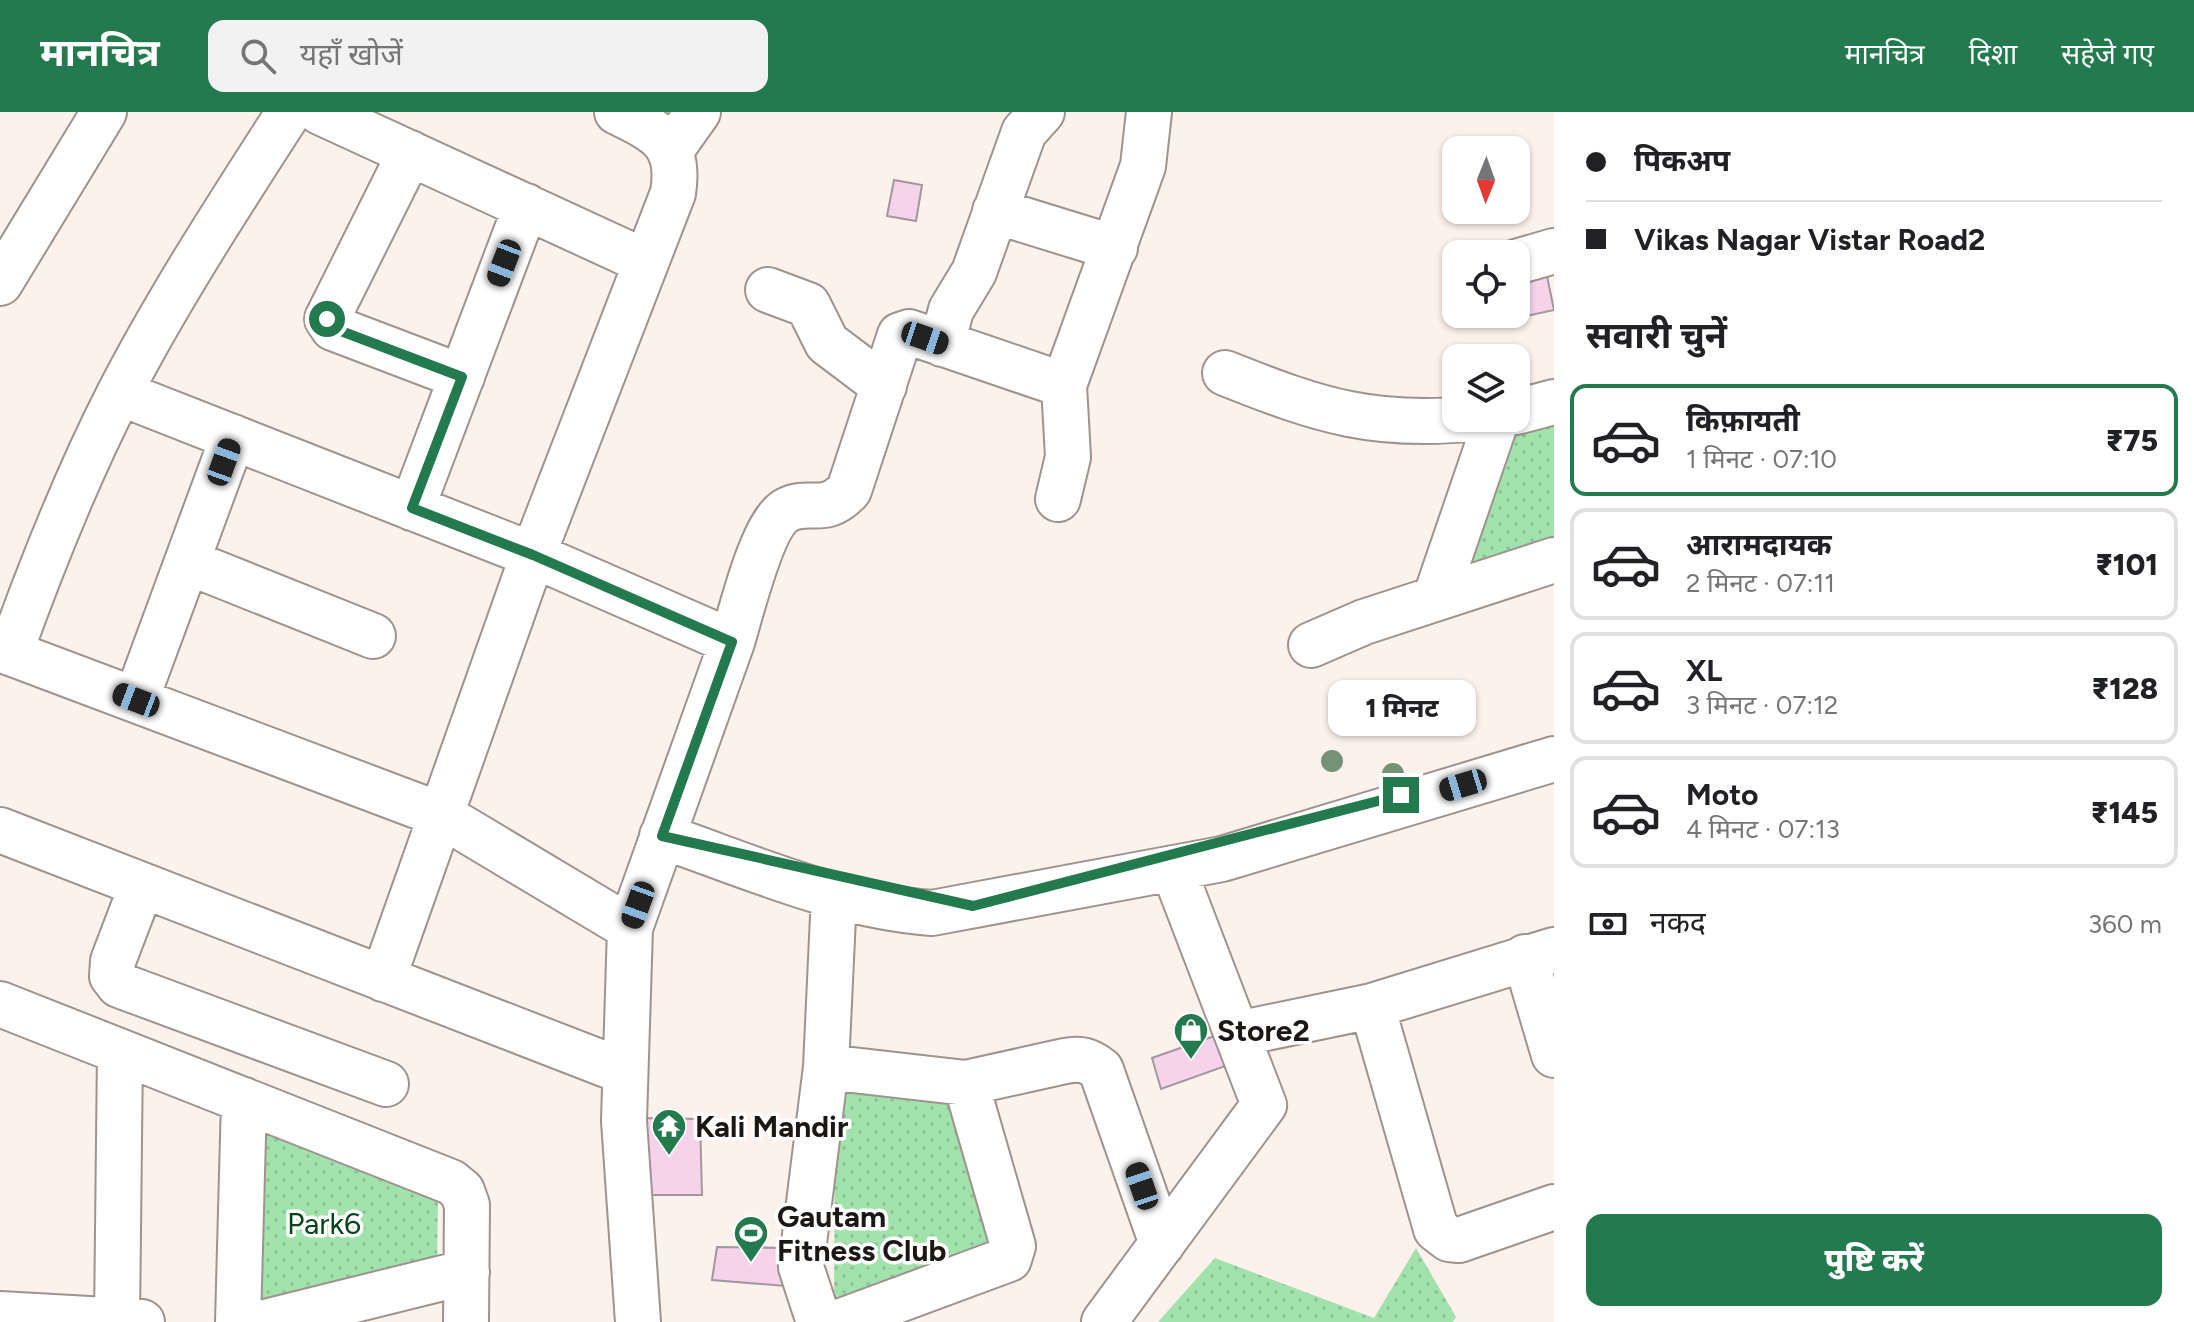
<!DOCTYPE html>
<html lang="hi">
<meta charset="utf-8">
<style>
body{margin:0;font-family:Figtree,"Noto Sans Devanagari",sans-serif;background:#f2f2f2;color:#202124;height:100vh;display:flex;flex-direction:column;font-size:30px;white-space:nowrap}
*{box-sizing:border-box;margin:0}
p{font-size:26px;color:#757577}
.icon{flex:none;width:44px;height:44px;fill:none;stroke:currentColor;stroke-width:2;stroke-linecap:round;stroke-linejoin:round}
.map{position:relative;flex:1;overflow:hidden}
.sheet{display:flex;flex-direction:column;background:#fff;width:640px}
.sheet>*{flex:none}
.guide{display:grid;align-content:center;height:176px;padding:0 32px;background:#fff}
.needle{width:52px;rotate:181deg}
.tools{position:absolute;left:1442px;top:24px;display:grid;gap:16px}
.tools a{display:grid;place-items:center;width:88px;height:88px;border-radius:16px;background:#fff;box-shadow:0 2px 6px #0004;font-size:40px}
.end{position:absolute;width:36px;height:36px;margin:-18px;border:10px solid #237a4e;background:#fff;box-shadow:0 0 0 4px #fff}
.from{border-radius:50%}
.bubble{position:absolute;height:56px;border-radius:16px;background:#fff;box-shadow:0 2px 6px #0004;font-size:26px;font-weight:800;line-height:56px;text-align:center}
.car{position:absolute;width:24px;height:48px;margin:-24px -12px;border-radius:10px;box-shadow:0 0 6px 2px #0007;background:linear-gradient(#222 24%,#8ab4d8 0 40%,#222 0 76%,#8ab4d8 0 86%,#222 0)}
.guide b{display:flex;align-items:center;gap:28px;height:76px;font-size:30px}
.guide b+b{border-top:2px solid #e0e0e0}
.guide i{width:20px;height:20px;background:#202124}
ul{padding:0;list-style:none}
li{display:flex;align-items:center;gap:24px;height:112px;margin:0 16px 12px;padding:0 16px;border:4px solid #e0e0e0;border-radius:16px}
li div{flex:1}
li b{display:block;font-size:30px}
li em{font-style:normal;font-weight:800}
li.active{border-color:#237a4e}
li>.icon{width:72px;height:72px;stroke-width:1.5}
h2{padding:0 32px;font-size:36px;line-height:96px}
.pay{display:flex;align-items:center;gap:20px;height:88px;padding:0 32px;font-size:30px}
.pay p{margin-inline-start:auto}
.cta{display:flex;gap:16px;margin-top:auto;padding:16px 32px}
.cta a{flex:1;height:92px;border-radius:16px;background:#237a4e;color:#fff;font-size:32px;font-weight:800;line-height:92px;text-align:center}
header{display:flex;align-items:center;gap:48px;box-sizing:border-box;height:112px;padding:0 40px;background:#237a4e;color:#fff}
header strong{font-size:38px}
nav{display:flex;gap:44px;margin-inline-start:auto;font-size:28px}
.search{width:560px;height:72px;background:#f2f2f2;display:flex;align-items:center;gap:20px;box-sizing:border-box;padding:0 28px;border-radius:16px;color:#757577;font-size:30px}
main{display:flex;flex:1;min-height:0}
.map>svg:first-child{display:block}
.park{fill:url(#park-dots)}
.building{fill:#f6d3eb;stroke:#a1979e;stroke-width:2}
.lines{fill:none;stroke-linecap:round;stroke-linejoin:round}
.minor-casing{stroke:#9e938d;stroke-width:48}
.minor{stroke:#fff;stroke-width:44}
.tree{fill:#749278}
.route{stroke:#237a4e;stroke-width:10}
.labels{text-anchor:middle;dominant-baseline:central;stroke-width:7;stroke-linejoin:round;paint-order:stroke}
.poi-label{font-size:30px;font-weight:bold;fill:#1b1715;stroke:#fff;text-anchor:start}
.park-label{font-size:30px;fill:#034419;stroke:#fff}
</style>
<header>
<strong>मानचित्र</strong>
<div class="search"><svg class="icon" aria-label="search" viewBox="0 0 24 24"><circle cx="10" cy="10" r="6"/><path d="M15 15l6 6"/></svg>यहाँ खोजें</div>
<nav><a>मानचित्र</a><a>दिशा</a><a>सहेजे गए</a></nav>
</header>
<main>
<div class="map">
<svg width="1554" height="1210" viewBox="0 0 1554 1210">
<defs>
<pattern id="park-dots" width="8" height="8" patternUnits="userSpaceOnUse" patternTransform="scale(2)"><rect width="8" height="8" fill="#a2e2ac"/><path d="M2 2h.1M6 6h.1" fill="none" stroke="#8bc193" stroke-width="1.8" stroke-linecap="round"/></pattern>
</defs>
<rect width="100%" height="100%" fill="#fdf1eb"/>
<path class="park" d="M1554 301V435L1452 471 1503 312Z
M835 976 953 983 992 1142 834 1192Z
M257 1006 438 1089 437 1156 251 1198Z
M1416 1136 1456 1205 1453 1210H1158L1215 1146 1374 1206Z"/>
<path class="building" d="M894 68 922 73 916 109 887 104Z
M1546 159 1554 198 1517 206 1516 163Z
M1220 922 1231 952 1161 977 1152 946Z
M636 1006 700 1007 702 1083H639Z
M717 1135 789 1136 785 1174 712 1168Z"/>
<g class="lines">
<g class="minor-casing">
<path id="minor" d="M320 0 646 150
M617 0C658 20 681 30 673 81L533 443 732 530 630 816 624 1009 638 1210
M671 38 698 0
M410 41 327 207 333 216 462 265
M995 99 1115 136
M1516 150 1554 139
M0 171 104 0
M768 178 808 193 827 231 884 274
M942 232 951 198 974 160 1024 20 1042 0
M1225 261C1320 299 1375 317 1479 306
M120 281 533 443 383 867
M1516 300 1554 290
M1058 387 1068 345 1064 273 1143 54 1149 0
M412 396 526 94
M188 450 373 524
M1435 487 1497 306
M732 530C741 501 762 411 787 398 810 386 824 405 849 378L900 223 909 220 1064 273
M1311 533 1364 510 1554 448
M0 537 441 703 630 816
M10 541C42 452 76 366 119 282 169 185 230 92 289 0
M136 588 233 325
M0 718 625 960
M662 724C751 755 838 794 932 801L1222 747 1554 647
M142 773 113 849 112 864 119 873 386 972
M1525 845 1554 943
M0 892 451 1070 462 1079 467 1093 466 1210
M1372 894 1436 1117 1449 1127 1459 1128 1554 1095
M1237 922 1372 894 1554 838
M826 955 966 971 1065 949C1080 946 1089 948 1101 958L1162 1132
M0 1202 142 1210
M117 1209 120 940
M238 1210 244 988
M265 1210 467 1160
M819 1210 801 1155 826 955 834 783
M839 1210 1009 1147 1013 1134 966 971
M1104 1210 1264 993 1173 756"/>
</g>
<use href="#minor" class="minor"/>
</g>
<g class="tree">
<circle cx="1332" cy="649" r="11"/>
<circle cx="1393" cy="662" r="11"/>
</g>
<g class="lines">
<path class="route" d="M327 207 333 216 462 265 412 396 533 443 732 530 662 724 973 794 1401 683"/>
</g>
<defs>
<g id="shop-pin" transform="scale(1.8)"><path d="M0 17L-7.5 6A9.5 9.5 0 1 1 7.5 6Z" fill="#237a4e" stroke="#fff"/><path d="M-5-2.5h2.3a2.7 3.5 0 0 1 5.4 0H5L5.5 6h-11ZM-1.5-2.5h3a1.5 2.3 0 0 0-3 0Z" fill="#fff"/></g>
<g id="temple-pin" transform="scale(1.8)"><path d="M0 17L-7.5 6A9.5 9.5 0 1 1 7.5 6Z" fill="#237a4e" stroke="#fff"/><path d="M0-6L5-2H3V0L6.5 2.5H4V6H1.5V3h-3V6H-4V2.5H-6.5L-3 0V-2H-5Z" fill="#fff"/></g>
<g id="stadium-pin" transform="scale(1.8)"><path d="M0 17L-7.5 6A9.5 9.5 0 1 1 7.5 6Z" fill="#237a4e" stroke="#fff"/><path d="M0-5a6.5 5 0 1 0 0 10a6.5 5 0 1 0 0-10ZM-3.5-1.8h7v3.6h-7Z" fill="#fff"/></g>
</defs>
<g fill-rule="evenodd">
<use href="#shop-pin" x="1191" y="918"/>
<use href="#temple-pin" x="669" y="1014"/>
<use href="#stadium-pin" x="751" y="1121"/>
</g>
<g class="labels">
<g class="poi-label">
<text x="1217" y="918">Store2</text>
<text x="695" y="1014">Kali Mandir</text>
<text x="777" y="1104">Gautam<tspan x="777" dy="34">Fitness Club</tspan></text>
</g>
<g class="park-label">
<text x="324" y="1111">Park6</text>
</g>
</g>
</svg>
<div class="tools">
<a><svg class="needle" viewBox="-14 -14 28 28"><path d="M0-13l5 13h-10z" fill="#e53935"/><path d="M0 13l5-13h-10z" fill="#757577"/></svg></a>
<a><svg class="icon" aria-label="locate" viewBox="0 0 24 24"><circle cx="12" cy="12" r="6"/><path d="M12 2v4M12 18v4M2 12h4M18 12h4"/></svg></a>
<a><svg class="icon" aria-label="layers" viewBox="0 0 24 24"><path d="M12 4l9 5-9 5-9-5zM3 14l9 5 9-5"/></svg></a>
</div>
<i class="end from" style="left:327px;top:207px"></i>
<i class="end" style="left:1401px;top:683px"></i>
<div class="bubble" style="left:1328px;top:568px;width:148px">1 मिनट</div>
<i class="car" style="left:504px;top:151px;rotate:201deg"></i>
<i class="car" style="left:925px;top:226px;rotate:109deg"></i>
<i class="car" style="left:224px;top:350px;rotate:20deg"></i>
<i class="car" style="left:136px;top:588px;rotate:291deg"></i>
<i class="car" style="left:1463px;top:673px;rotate:253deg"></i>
<i class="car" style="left:638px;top:793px;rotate:200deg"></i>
<i class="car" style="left:1142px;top:1074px;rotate:341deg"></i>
</div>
<section class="sheet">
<div class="guide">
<b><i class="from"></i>पिकअप</b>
<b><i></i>Vikas Nagar Vistar Road2</b>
</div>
<h2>सवारी चुनें</h2>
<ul>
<li class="active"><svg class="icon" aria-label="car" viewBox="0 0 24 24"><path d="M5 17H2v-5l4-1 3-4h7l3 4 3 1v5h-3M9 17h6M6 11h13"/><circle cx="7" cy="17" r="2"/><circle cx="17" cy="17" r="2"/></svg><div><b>किफ़ायती</b><p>1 मिनट · 07:10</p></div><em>₹75</em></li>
<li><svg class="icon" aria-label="car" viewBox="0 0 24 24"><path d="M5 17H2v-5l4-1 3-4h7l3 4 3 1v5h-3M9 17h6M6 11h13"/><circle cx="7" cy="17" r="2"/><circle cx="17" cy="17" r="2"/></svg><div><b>आरामदायक</b><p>2 मिनट · 07:11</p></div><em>₹101</em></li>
<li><svg class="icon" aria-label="car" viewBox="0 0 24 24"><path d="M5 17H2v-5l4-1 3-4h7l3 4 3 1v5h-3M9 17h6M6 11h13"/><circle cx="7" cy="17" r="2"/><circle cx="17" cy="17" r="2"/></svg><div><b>XL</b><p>3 मिनट · 07:12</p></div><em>₹128</em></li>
<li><svg class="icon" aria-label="car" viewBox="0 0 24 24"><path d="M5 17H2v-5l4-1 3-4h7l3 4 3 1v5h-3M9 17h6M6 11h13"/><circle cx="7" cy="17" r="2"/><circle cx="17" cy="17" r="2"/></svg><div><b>Moto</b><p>4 मिनट · 07:13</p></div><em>₹145</em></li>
</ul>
<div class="pay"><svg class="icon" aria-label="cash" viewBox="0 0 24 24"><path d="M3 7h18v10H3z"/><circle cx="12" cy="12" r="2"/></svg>नकद<p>360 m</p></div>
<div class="cta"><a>पुष्टि करें</a></div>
</section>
</main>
